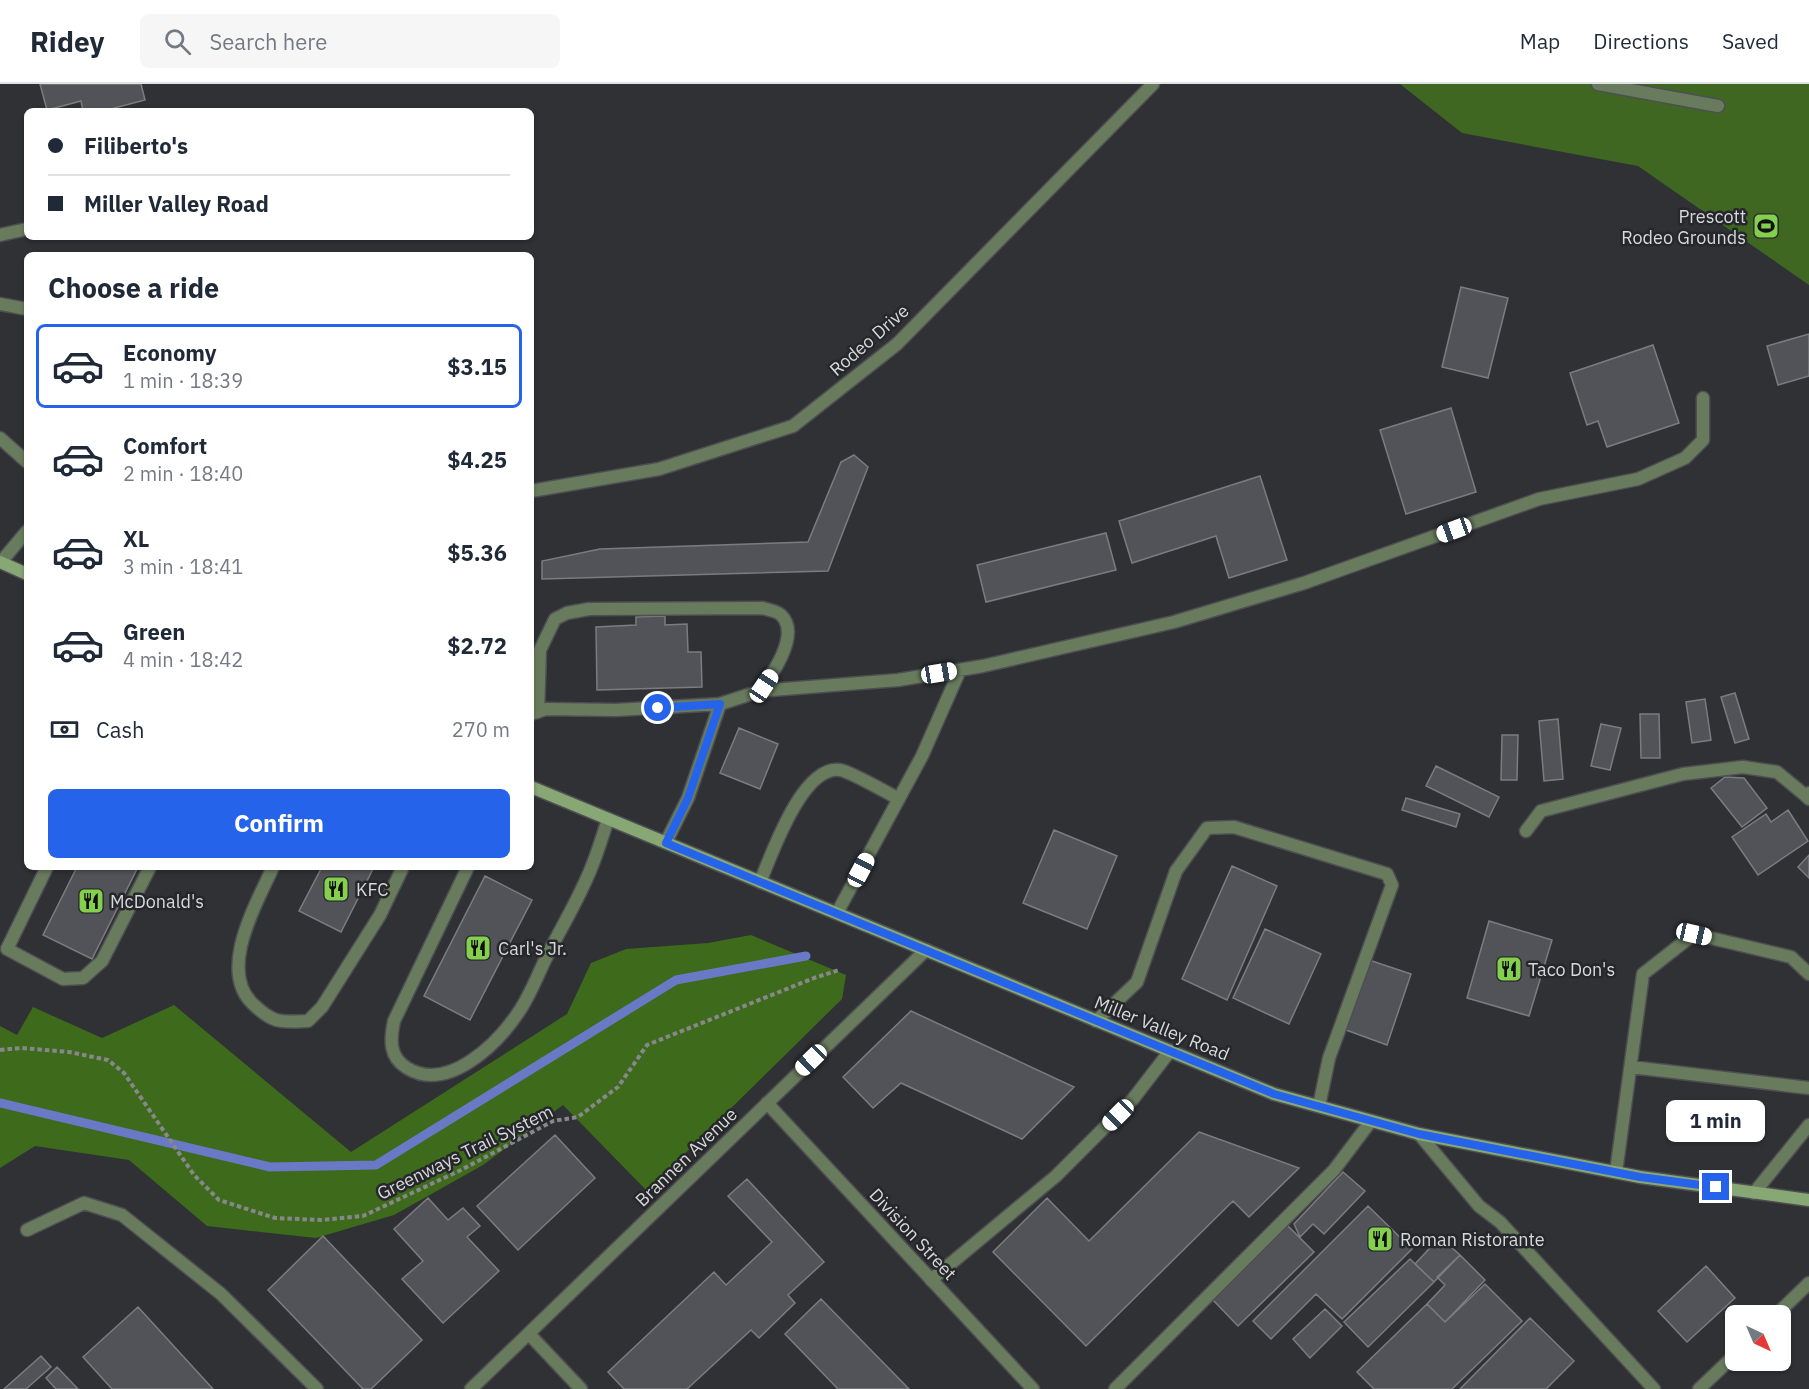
<!DOCTYPE html>
<meta charset="utf-8">
<style>
body{margin:0;font-family:"IBM Plex Sans",sans-serif;background:#f6f6f7;color:#1f2937;height:100vh;display:flex;flex-direction:column;font-size:22px;white-space:nowrap}
*{box-sizing:border-box;margin:0}
p{font-size:20px;color:#747a83}
.icon{flex:none;width:33px;height:33px;fill:none;stroke:currentColor;stroke-width:2;stroke-linecap:round;stroke-linejoin:round}
.map{position:relative;flex:1;overflow:hidden}
.details{position:absolute;left:24px;top:168px;width:510px;height:618px;display:flex;flex-direction:column;background:#fff;border-radius:9px;box-shadow:0 2px 4px #0004}
.details>*{flex:none}
.top-card{position:absolute;left:24px;top:24px;width:510px;height:132px;border-radius:9px;box-shadow:0 2px 4px #0004;display:grid;align-content:center;height:132px;padding:0 24px;background:#fff}
.needle{width:39px;rotate:136deg}
.buttons{position:absolute;left:1725px;top:1221px;display:grid;gap:12px}
.buttons a{display:grid;place-items:center;width:66px;height:66px;border-radius:9px;background:#fff;box-shadow:0 2px 4px #0004;font-size:30px}
.end{position:absolute;width:27px;height:27px;margin:-14px;border:8px solid #2563eb;background:#fff;box-shadow:0 0 0 3px #fff}
.from{border-radius:50%}
.bubble{position:absolute;height:42px;border-radius:9px;background:#fff;box-shadow:0 2px 4px #0004;font-size:20px;font-weight:800;line-height:42px;text-align:center}
.car{position:absolute;width:18px;height:36px;margin:-18px -9px;border-radius:8px;box-shadow:0 0 4px 2px #0007;background:linear-gradient(#fff 24%,#345 0 40%,#fff 0 76%,#345 0 86%,#fff 0)}
.top-card b{display:flex;align-items:center;gap:21px;height:57px;font-size:22px}
.top-card b+b{border-top:2px solid #e0e1e3}
.top-card i{width:15px;height:15px;background:#1f2937}
ul{padding:0;list-style:none}
li{display:flex;align-items:center;gap:18px;height:84px;margin:0 12px 9px;padding:0 12px;border:3px solid transparent;border-radius:9px}
li div{flex:1}
li b{display:block;font-size:22px}
li em{font-style:normal;font-weight:800}
li.on{border-color:#2563eb}
li>.icon{width:54px;height:54px;stroke-width:1.5}
h2{padding:0 24px;font-size:27px;line-height:72px}
.pay{display:flex;align-items:center;gap:15px;height:66px;padding:0 24px;font-size:22px}
.pay p{margin-inline-start:auto}
.button{display:flex;gap:12px;margin-top:auto;padding:12px 24px}
.button a{flex:1;height:69px;border-radius:9px;background:#2563eb;color:#fff;font-size:24px;font-weight:800;line-height:69px;text-align:center}
header{display:flex;align-items:center;gap:36px;box-sizing:border-box;height:84px;padding:0 30px;background:#fff;border-bottom:2px solid #e0e1e3}
header strong{font-size:28px}
nav{display:flex;gap:33px;margin-inline-start:auto;font-size:21px}
.search{width:420px;height:54px;background:#f6f6f7;display:flex;align-items:center;gap:15px;box-sizing:border-box;padding:0 21px;border-radius:9px;color:#747a83;font-size:22px}
.map>svg:first-child{display:block}
.green{fill:#3f6721}
.forest{fill:#3e6a1c}
.lines{fill:none;stroke-linecap:round;stroke-linejoin:round}
.stream{stroke:#6979c5;stroke-width:9}
.building{fill:#525358;stroke:#7b7c81;stroke-width:1.5}
.service-casing{stroke:#4e4f53;stroke-width:15}
.minor-casing{stroke:#4e4f53;stroke-width:15}
.tertiary-casing{stroke:#4e4f53;stroke-width:15}
.secondary-casing{stroke:#4e4f53;stroke-width:15}
.path{stroke:#87888b;stroke-width:4;stroke-dasharray:4.5 3;stroke-linecap:butt}
.service{stroke:#687c5d;stroke-width:12}
.minor{stroke:#687c5d;stroke-width:12}
.tertiary{stroke:#687c5d;stroke-width:12}
.secondary{stroke:#87a774;stroke-width:12}
.route{stroke:#2563eb;stroke-width:8}
.labels{text-anchor:middle;dominant-baseline:central;stroke-width:5;stroke-linejoin:round;paint-order:stroke}
.poi-label{font-size:18px;fill:#d7d8db;stroke:#26272b;text-anchor:start}
.street-label{font-size:18px;fill:#d7d8db;stroke:#26272b}
</style>
<header>
<strong>Ridey</strong>
<div class="search"><svg class="icon" aria-label="search" viewBox="0 0 24 24"><circle cx="10" cy="10" r="6"/><path d="M15 15l6 6"/></svg>Search here</div>
<nav><a>Map</a><a>Directions</a><a>Saved</a></nav>
</header>
<div class="map">
<svg width="1809" height="1305" viewBox="0 0 1809 1305">
<rect width="100%" height="100%" fill="#303135"/>
<path class="green" d="M1400 0H1809V201L1638 82 1462 49Z"/>
<path class="forest" d="M751 851 846 891 842 915 647 1107 563 1021 483 1081 394 1131 316 1154 207 1142 129 1076 35 1062 0 1084V942L17 951 33 923 102 954 174 921 351 1068 567 930 591 879 626 865 708 859Z"/>
<g class="lines">
<path class="stream" d="M0 1019 270 1083 376 1081 676 896 806 872"/>
</g>
<path class="building" d="M40 0H141L145 16 103 27H83L81 17 47 26Z
M1461 203 1508 214 1488 294 1442 283Z
M1809 250V292L1778 301 1767 262Z
M1653 261 1679 339 1607 363 1598 337 1587 341 1570 289Z
M1451 324 1476 408 1406 430 1380 346Z
M854 371 868 383 828 487 542 495V477L600 465 808 458 841 378Z
M1260 392 1287 476 1229 494 1216 452 1132 479 1119 437Z
M1106 449 1116 486 986 518 977 481Z
M665 532V541L687 540 688 568H701L702 603 597 606 596 543 636 541V533Z
M1735 609 1749 655 1735 659 1721 613Z
M1705 615 1711 656 1692 659 1686 618Z
M1640 630H1659L1660 674H1641Z
M1558 635 1563 695 1544 697 1539 637Z
M1601 640 1621 644 1610 686 1591 682Z
M739 644 778 660 760 705 720 689Z
M1502 651H1518L1517 696H1501Z
M1436 682 1499 713 1489 733 1426 702Z
M1725 693 1744 694 1767 724 1742 743 1711 704Z
M1406 714 1460 730 1456 743 1402 726Z
M1788 726 1808 757 1758 791 1732 753 1766 730 1771 738Z
M1054 746 1117 772 1087 845 1023 819Z
M1809 771V794L1798 783Z
M1232 782 1277 802 1227 916 1182 895Z
M77 783H138L92 875 43 851Z
M322 783H374L341 848 299 827Z
M485 792 532 816 470 936 424 912Z
M1489 837 1552 856 1529 932 1467 914Z
M1265 845 1321 870 1289 940 1233 914Z
M1369 876 1411 890 1387 961 1346 946Z
M911 927 1074 1003 1022 1055 901 999 873 1024 843 993Z
M1199 1048 1299 1084 1249 1133 1233 1117 1086 1262 993 1168 1047 1114 1089 1157Z
M555 1051 595 1094 518 1166 477 1122Z
M1343 1088 1365 1107 1324 1150 1313 1140 1300 1153 1294 1140Z
M747 1095 824 1178 788 1211 795 1219 759 1254 751 1246 687 1305H624L608 1288 714 1188 726 1201 772 1158 728 1112Z
M428 1114 448 1136 463 1124 480 1142 467 1153 499 1187 443 1239 402 1195 423 1177 394 1145Z
M1368 1122 1412 1165 1342 1235 1316 1210 1271 1255 1253 1237Z
M1287 1141 1314 1168 1238 1242 1211 1214Z
M323 1152 422 1256 371 1305H363L268 1206Z
M1440 1153 1460 1171 1434 1198 1415 1180Z
M1460 1171 1485 1196 1445 1238 1427 1220 1445 1201 1437 1193Z
M1410 1175 1434 1198 1368 1263 1344 1238Z
M1706 1182 1735 1214 1687 1258 1658 1227Z
M1485 1200 1522 1237 1452 1305H1374L1357 1288 1427 1220 1445 1238Z
M821 1215 909 1305H838L785 1250Z
M138 1223 213 1305H112L83 1273Z
M1325 1225 1342 1242 1310 1274 1293 1255Z
M1530 1234 1574 1277 1546 1305H1460Z
M41 1272 51 1283 26 1305H4Z
M57 1283 78 1305H56L46 1294Z"/>
<g class="lines">
<g class="service-casing">
<path id="service" d="M1598 0 1718 22
M0 151 27 145
M0 220 27 225
M0 354 27 378
M1 478 27 447
M538 628 540 566 555 535 567 529 589 525 763 524C768 526 777 527 781 531 801 550 772 591 760 607
M531 630 546 625 616 626 720 620 760 607 898 596 983 582 1174 538 1304 499 1539 415 1638 395 1685 374 1703 356V314
M1526 747 1541 727 1683 690 1743 683 1777 688 1806 712
M666 758 688 714 720 620
M47 783 7 865 63 895 83 894 102 877 150 783
M273 783C257 819 217 886 253 920 274 940 280 938 308 937L322 923 380 831 403 783
M468 783 394 937C390 956 389 973 407 984 448 1009 497 960 518 929 530 912 538 890 547 872 562 842 580 813 592 782 598 767 603 751 608 735
M1176 787 1207 744 1234 743 1387 790 1392 801 1329 974 1319 1022
M760 798C772 770 802 681 840 686 849 687 888 709 899 715
M837 829 922 672 960 586
M1631 983 1809 1004
M1616 1088 1643 890 1694 850 1791 873 1809 890
M1754 1109 1809 1041
M27 1146 84 1119 122 1131 221 1210 317 1305
M931 1196 1056 1092 1133 1015 1170 967
M1115 1305 1334 1086 1371 1037"/>
</g>
<g class="minor-casing">
<path id="minor" d="M531 407 659 385 793 342 897 260 1153 0
M1809 709 1806 712 1809 715
M1096 937 1137 898 1176 787
M767 1019 1033 1305
M1419 1050 1479 1122 1500 1138 1654 1305
M529 1250 581 1305
M471 1305 926 866"/>
</g>
<g class="tertiary-casing">
<path id="tertiary" d="M1775 1232 1809 1199
M1699 1305 1736 1270"/>
</g>
<g class="secondary-casing">
<path id="secondary" d="M0 478 27 490
M531 703 1274 1010 1419 1050 1640 1093 1809 1116"/>
</g>
<path class="path" d="M0 966 21 964 69 968 108 976 124 989 194 1091 219 1116 275 1134 321 1136 363 1132 461 1086 553 1037 578 1033 618 1003 647 961 814 894 839 886"/>
<use href="#service" class="service"/>
<use href="#minor" class="minor"/>
<use href="#tertiary" class="tertiary"/>
<use href="#secondary" class="secondary"/>
</g>
<g class="lines">
<path class="route" d="M658 624 720 620 688 714 666 759 1274 1010 1419 1050 1640 1093 1716 1103"/>
</g>
<defs>
<g id="stadium-square" transform="scale(1.35)"><rect x="-9" y="-9" width="18" height="18" rx="4" fill="#84cf4d" stroke="#26272b"/><path d="M0-5a6.5 5 0 1 0 0 10a6.5 5 0 1 0 0-10ZM-3.5-1.8h7v3.6h-7Z" fill="#111"/></g>
<g id="restaurant-square" transform="scale(1.35)"><rect x="-9" y="-9" width="18" height="18" rx="4" fill="#84cf4d" stroke="#26272b"/><path d="M-5-6h1v4h1v-4h1v4h1v-4h1v5L-1.5 .5V6h-2V.5L-5-1ZM5-6V6H3V1.5H1.5Q1.5-4 5-6Z" fill="#111"/></g>
</defs>
<g fill-rule="evenodd">
<use href="#stadium-square" x="1766" y="142"/>
<use href="#restaurant-square" x="336" y="805"/>
<use href="#restaurant-square" x="91" y="817"/>
<use href="#restaurant-square" x="478" y="864"/>
<use href="#restaurant-square" x="1509" y="885"/>
<use href="#restaurant-square" x="1380" y="1155"/>
</g>
<g class="labels">
<g class="poi-label">
<text x="1746" y="132" text-anchor="end">Prescott<tspan x="1746" dy="21">Rodeo Grounds</tspan></text>
<text x="356" y="805">KFC</text>
<text x="110" y="817">McDonald's</text>
<text x="498" y="864">Carl's Jr.</text>
<text x="1528" y="885">Taco Don's</text>
<text x="1400" y="1155">Roman Ristorante</text>
</g>
<g class="street-label">
<text transform="translate(869 256) rotate(-41)">Rodeo Drive</text>
<text transform="translate(1162 944) rotate(22)">Miller Valley Road</text>
<text transform="translate(465 1068) rotate(-26)">Greenways Trail System</text>
<text transform="translate(686 1073) rotate(-44)">Brannen Avenue</text>
<text transform="translate(913 1150) rotate(47)">Division Street</text>
</g>
</g>
</svg>
<div class="buttons">
<a><svg class="needle" viewBox="-14 -14 28 28"><path d="M0-13l5 13h-10z" fill="#e53935"/><path d="M0 13l5-13h-10z" fill="#747a83"/></svg></a>
</div>
<i class="end from" style="left:658px;top:624px"></i>
<i class="end" style="left:1716px;top:1103px"></i>
<div class="bubble" style="left:1666px;top:1016px;width:99px">1 min</div>
<i class="car" style="left:1454px;top:446px;rotate:250deg"></i>
<i class="car" style="left:939px;top:589px;rotate:80deg"></i>
<i class="car" style="left:764px;top:602px;rotate:34deg"></i>
<i class="car" style="left:861px;top:786px;rotate:28deg"></i>
<i class="car" style="left:1694px;top:850px;rotate:103deg"></i>
<i class="car" style="left:811px;top:976px;rotate:226deg"></i>
<i class="car" style="left:1118px;top:1031px;rotate:225deg"></i>
<div class="top-card">
<b><i class="from"></i>Filiberto's</b>
<b><i></i>Miller Valley Road</b>
</div>
<section class="details">
<h2>Choose a ride</h2>
<ul>
<li class="on"><svg class="icon" aria-label="car" viewBox="0 0 24 24"><path d="M5 17H2v-5l4-1 3-4h7l3 4 3 1v5h-3M9 17h6M6 11h13"/><circle cx="7" cy="17" r="2"/><circle cx="17" cy="17" r="2"/></svg><div><b>Economy</b><p>1 min · 18:39</p></div><em>$3.15</em></li>
<li><svg class="icon" aria-label="car" viewBox="0 0 24 24"><path d="M5 17H2v-5l4-1 3-4h7l3 4 3 1v5h-3M9 17h6M6 11h13"/><circle cx="7" cy="17" r="2"/><circle cx="17" cy="17" r="2"/></svg><div><b>Comfort</b><p>2 min · 18:40</p></div><em>$4.25</em></li>
<li><svg class="icon" aria-label="car" viewBox="0 0 24 24"><path d="M5 17H2v-5l4-1 3-4h7l3 4 3 1v5h-3M9 17h6M6 11h13"/><circle cx="7" cy="17" r="2"/><circle cx="17" cy="17" r="2"/></svg><div><b>XL</b><p>3 min · 18:41</p></div><em>$5.36</em></li>
<li><svg class="icon" aria-label="car" viewBox="0 0 24 24"><path d="M5 17H2v-5l4-1 3-4h7l3 4 3 1v5h-3M9 17h6M6 11h13"/><circle cx="7" cy="17" r="2"/><circle cx="17" cy="17" r="2"/></svg><div><b>Green</b><p>4 min · 18:42</p></div><em>$2.72</em></li>
</ul>
<div class="pay"><svg class="icon" aria-label="cash" viewBox="0 0 24 24"><path d="M3 7h18v10H3z"/><circle cx="12" cy="12" r="2"/></svg>Cash<p>270 m</p></div>
<div class="button"><a>Confirm</a></div>
</section>
</div>
